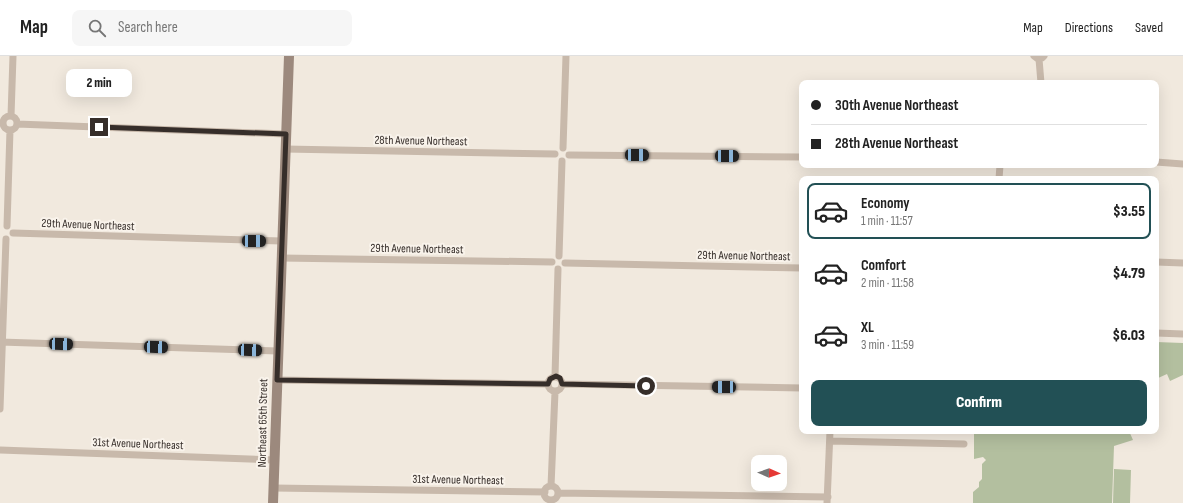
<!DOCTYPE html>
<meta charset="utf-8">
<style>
body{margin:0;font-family:"Sofia Sans Condensed",sans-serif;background:#f6f6f6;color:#222;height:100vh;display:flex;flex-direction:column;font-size:15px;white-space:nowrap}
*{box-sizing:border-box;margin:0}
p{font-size:13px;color:#767676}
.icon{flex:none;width:22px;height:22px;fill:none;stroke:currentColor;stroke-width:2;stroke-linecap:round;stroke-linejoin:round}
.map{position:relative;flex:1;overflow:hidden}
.sheet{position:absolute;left:799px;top:120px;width:360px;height:258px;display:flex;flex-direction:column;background:#fff;border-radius:8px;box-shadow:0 4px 16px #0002}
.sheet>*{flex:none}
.top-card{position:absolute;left:799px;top:24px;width:360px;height:88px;border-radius:8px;box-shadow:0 4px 16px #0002;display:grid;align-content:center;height:88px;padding:0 12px;background:#fff}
.needle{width:26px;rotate:92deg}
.buttons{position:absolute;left:751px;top:399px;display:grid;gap:8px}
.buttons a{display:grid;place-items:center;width:36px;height:36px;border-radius:8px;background:#fff;box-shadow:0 4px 16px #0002;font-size:20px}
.end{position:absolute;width:18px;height:18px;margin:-9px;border:5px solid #362e2a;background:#fff;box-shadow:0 0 0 2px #fff}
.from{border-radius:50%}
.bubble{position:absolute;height:28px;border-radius:8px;background:#fff;box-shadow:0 4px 16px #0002;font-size:13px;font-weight:800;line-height:28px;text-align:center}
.car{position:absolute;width:12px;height:24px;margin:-12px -6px;border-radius:5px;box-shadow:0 0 3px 1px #0007;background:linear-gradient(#222 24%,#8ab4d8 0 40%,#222 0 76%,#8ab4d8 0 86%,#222 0)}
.top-card b{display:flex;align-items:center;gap:14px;height:38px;font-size:15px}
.top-card b+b{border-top:1px solid #e0e0e0}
.top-card i{width:10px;height:10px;background:#222}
ul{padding:7px 0 0;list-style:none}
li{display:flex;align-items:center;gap:12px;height:56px;margin:0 8px 6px;padding:0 4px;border:2px solid transparent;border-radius:8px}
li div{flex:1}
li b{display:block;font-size:15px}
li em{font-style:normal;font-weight:800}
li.selected{border-color:#225055}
li>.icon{width:36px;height:36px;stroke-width:1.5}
.cta{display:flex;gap:8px;margin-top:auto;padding:8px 12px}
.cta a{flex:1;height:46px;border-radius:8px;background:#225055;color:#fff;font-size:16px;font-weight:800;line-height:46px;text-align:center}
header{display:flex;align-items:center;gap:24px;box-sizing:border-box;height:56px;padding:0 20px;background:#fff;border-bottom:1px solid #e0e0e0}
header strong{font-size:19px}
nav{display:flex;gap:22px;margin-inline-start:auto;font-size:14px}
.search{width:280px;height:36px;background:#f6f6f6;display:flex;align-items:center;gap:10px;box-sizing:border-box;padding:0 14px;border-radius:8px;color:#767676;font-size:15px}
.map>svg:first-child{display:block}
.green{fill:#b3bf9f}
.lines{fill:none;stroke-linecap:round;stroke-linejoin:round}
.street{stroke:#c8b9ab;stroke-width:7}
.secondary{stroke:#9c897d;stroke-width:10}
.route{stroke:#362e2a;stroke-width:5}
.labels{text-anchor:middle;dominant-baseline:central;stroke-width:4;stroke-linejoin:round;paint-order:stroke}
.street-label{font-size:12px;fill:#362e2a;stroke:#f9f3eb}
</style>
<header>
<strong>Map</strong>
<div class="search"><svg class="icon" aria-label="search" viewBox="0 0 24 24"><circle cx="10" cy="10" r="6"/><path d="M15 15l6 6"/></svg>Search here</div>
<nav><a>Map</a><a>Directions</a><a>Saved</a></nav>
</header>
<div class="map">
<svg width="1183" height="447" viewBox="0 0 1183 447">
<rect width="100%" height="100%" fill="#f1e9de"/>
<path class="green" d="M1156 286 1183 287V319L1170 325 1167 318 1156 323Z
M974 375H1129L1133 384 1114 390 1112 447H973V436L979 431V426L982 423V408L986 404 983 401 974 403Z
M1114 413 1131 414 1130 447H1113Z"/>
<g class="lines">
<path class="street" d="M1034 0 1038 3 1042 2 1044 0
M1039 3 1041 27
M3 67a7 7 0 1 1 14 0a7 7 0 1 1-14 0Z
M11 60 13 0
M17 68 286 78
M563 92 566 0
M285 93 555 98
M569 99 802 101
M1156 106 1183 108
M999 123 1000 109
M7 170 10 74
M13 177 282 185
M559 200 562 105
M281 202 552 206
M1156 206 1183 207
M565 207 802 212
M1156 277 1183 278
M0 286 278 295
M555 320 558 213
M548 328a7 7 0 1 1 14 0a7 7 0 1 1-14 0Z
M277 324 548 328
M562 328 802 332
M0 353 6 183
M830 385 964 388
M0 394 275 404
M551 430 555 336
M544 437a7 7 0 1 1 14 0a7 7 0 1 1-14 0Z
M274 432 545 436
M558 437 828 441
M827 447 830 375"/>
<path class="secondary" d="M273 447 289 0"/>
</g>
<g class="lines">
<path class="route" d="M99 71 286 78 277 324 548 328 550 323 556 320 560 322 562 328 646 330"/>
</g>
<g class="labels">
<g class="street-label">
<text transform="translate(421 85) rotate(1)">28th Avenue Northeast</text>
<text transform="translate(88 169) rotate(2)">29th Avenue Northeast</text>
<text transform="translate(417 193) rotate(1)">29th Avenue Northeast</text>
<text transform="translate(744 200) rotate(1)">29th Avenue Northeast</text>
<text transform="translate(263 367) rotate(-89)">Northeast 65th Street</text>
<text transform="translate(138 388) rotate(2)">31st Avenue Northeast</text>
<text transform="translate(458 424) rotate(1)">31st Avenue Northeast</text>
</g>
</g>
</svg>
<div class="buttons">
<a><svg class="needle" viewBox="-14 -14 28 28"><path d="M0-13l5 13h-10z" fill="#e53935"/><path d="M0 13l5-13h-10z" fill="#767676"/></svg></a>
</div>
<i class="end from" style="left:646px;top:330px"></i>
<i class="end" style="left:99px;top:71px"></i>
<div class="bubble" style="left:66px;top:13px;width:66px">2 min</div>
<i class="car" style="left:637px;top:99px;rotate:91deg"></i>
<i class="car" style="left:727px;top:100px;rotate:91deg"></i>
<i class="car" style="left:254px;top:185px;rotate:91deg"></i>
<i class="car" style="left:61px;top:288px;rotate:92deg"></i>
<i class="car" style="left:156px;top:291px;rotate:92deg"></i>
<i class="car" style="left:250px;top:294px;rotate:92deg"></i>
<i class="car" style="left:724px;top:331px;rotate:271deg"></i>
<div class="top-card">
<b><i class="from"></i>30th Avenue Northeast</b>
<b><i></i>28th Avenue Northeast</b>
</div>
<section class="sheet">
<ul>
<li class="selected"><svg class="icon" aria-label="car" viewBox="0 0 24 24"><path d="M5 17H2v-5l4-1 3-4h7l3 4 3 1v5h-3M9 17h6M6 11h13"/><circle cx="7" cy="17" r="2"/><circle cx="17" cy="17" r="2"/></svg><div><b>Economy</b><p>1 min · 11:57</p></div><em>$3.55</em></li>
<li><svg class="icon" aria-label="car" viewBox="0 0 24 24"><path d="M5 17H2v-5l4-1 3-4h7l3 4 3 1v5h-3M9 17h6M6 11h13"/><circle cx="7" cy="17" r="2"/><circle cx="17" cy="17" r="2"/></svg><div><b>Comfort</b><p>2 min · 11:58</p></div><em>$4.79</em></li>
<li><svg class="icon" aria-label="car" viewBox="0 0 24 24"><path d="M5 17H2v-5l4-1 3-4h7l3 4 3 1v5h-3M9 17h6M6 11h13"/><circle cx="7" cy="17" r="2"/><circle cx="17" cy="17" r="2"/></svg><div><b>XL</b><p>3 min · 11:59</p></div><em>$6.03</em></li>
</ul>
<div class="cta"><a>Confirm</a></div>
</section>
</div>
